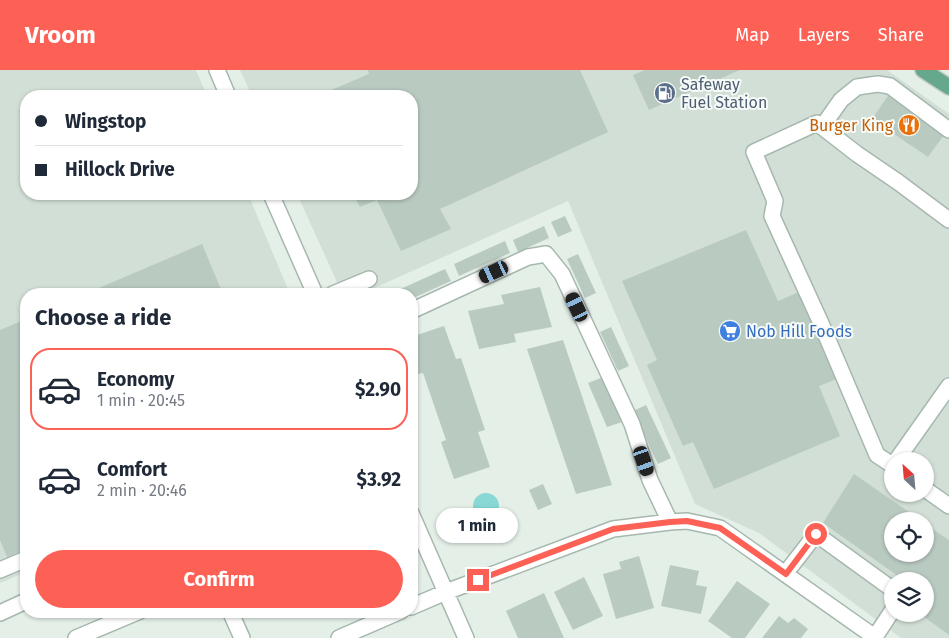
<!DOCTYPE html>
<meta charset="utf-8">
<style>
body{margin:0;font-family:"Fira Sans",sans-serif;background:#f2f2f3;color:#1f2937;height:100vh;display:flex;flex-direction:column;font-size:19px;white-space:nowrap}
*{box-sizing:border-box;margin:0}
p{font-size:16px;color:#747a83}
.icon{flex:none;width:28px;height:28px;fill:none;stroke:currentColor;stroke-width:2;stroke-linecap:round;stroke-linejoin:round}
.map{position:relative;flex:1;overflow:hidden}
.sheet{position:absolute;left:20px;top:218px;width:398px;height:330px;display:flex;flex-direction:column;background:#fff;border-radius:20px;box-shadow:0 1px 4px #0004}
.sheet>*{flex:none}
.top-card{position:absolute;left:20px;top:20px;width:398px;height:110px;border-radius:20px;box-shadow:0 1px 4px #0004;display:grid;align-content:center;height:110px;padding:0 15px;background:#fff}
.needle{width:32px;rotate:334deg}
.controls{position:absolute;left:884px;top:382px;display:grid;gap:10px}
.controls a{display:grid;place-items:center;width:50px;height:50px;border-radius:50%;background:#fff;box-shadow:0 1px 4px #0004;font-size:25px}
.end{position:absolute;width:22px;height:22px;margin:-11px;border:6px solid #fd6055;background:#fff;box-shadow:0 0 0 2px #fff}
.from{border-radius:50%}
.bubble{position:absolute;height:35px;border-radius:18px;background:#fff;box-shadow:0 1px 4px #0004;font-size:16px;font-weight:700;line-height:35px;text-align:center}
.car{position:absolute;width:15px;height:30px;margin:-15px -8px;border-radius:6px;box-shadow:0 0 4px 1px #0007;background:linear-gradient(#222 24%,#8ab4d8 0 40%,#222 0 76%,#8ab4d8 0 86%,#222 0)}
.top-card b{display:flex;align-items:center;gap:18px;height:48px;font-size:19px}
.top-card b+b{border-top:1px solid #e0e1e3}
.top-card i{width:12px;height:12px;background:#1f2937}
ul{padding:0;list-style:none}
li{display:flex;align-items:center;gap:15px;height:82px;margin:0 10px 8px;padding:0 5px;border:2px solid transparent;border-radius:20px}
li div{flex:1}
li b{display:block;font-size:19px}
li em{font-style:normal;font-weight:700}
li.active{border-color:#fd6055}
li>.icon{width:45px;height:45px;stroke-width:1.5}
h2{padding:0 15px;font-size:22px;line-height:60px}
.button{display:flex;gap:10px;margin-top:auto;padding:10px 15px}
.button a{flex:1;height:58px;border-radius:30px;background:#fd6055;color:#fff;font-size:20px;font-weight:700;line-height:58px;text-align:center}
header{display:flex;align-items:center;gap:30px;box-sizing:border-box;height:70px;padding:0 25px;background:#fd6055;color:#fff}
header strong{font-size:24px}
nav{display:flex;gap:28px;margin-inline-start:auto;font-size:18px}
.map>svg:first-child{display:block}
.built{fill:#d2dfd7;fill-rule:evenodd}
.water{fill:#89d8d6}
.building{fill:#b9cac1}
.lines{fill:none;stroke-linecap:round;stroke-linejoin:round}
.minor-casing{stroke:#a6b8ae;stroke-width:18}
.major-casing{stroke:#c1cac6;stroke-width:18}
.minor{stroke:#fff;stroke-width:15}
.major{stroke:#65a88b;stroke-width:15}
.route{stroke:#fd6055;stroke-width:6}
.labels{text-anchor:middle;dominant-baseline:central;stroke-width:4;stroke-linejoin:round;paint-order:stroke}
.service-label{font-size:16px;fill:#4e5e75;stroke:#f6fbf7;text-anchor:start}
.food-label{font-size:16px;fill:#c56008;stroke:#f6fbf7;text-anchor:end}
.shop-label{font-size:16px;fill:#366cbe;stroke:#f6fbf7;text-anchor:start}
</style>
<header>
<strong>Vroom</strong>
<nav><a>Map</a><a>Layers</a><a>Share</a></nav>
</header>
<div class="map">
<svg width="949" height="568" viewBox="0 0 949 568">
<rect width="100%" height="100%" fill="#e4efe8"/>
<path class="built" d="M0 0H196L207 26H26V124H248L290 224H26V502L0 513Z
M240 0H887L949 44V568H901L759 463 695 434 568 131 361 224 342 223 297 124H411V26H252ZM892 391H925V424H892ZM892 451H925V484H892ZM892 511H925V544H892Z"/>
<path class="water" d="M473 436a13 13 0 1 1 26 0a13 13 0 1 1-26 0Z"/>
<path class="building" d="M368 0H580L608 62 440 139 451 159 401 181 377 130 360 137 353 124H411V26H332L329 21 369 4Z
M645 0H740L649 40 633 5Z
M890 23 946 62 928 87 872 49Z
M565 146 572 161 558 167 551 152Z
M544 156 549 168 518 182 513 170Z
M746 160 778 231 799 222 837 309 819 316 840 366 714 419 693 372 683 376 647 295 657 290 622 211Z
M505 171 510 183 459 206 454 194Z
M202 174 223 224H85Z
M578 184 596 223 585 228 567 189Z
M445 199 451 211 411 229V224H397L396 221Z
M540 217 552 257 514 264 516 272 479 279 468 241 504 234 501 225Z
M26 249V479L7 487 0 470V260Z
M444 256 456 289 461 288 485 360 478 362 490 397 454 409 441 372 446 370 423 303 418 304 411 284V267Z
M611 257 629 296 618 301 600 262Z
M563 270 612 415 576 424 527 279Z
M606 306 625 351 607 357 588 313Z
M646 335 671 388 658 394 633 341Z
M854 404 922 451H892V484H925V454L949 470V565L920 544H925V511H905L823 453Z
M543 414 552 434 538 440 529 420Z
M639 486 654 538 616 549 603 504 621 499 619 492Z
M670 495 699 501 696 515 707 517 701 544 661 536Z
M584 507 603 546 573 560 554 522Z
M737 511 770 534 745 568H732L708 551Z
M544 523 564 568H518L506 541Z
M779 546 788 553 794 548 808 559 801 568H762Z"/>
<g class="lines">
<g class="minor-casing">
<path id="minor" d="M217 0 228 26
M822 57 841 30 857 17 878 14 890 16 949 60
M271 124 315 224
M333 224 369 209
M411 241 528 187 546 184 562 204 632 354 650 410 670 452
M896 391 949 316
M892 395 877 385 820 251 772 146 775 131 754 82 817 53 857 84 898 112 949 150
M925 419 949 436
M411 443 466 568
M0 500 26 489
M785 504 816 464 892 519
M411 537 446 522 613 459 670 452 687 451 720 458 876 568
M230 541 242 568
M0 543 26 531
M875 567 892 541
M76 568 140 541
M339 568 401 541"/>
</g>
<g class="major-casing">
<path id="major" d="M923 0 949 17"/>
</g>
<use href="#minor" class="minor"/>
<use href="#major" class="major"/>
</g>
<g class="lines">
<path class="route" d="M478 510 613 459 670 452 687 451 720 458 786 504 816 464"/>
</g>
<defs>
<g id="fuel-disc" transform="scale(1.125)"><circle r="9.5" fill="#5c6f8a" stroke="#f6fbf7"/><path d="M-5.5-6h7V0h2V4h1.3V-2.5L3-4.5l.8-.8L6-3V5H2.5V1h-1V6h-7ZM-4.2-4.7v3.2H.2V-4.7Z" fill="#fff"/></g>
<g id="restaurant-disc" transform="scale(1.125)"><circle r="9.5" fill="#e8710a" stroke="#f6fbf7"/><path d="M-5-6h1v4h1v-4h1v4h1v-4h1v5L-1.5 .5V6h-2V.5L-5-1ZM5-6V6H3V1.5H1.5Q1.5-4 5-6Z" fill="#fff"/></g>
<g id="supermarket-disc" transform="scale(1.125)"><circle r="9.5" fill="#3f7fe0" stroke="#f6fbf7"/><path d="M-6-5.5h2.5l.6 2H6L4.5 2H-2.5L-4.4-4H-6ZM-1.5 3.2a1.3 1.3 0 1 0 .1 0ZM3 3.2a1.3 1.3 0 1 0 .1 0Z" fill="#fff"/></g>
</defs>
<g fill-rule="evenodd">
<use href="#fuel-disc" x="665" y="23"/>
<use href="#restaurant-disc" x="909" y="55"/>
<use href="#supermarket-disc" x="730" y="261"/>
</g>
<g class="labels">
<g class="service-label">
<text x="681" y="14">Safeway<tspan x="681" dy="18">Fuel Station</tspan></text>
</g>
<g class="food-label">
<text x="893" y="55">Burger King</text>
</g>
<g class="shop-label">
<text x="746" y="261">Nob Hill Foods</text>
</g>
</g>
</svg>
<div class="controls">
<a><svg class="needle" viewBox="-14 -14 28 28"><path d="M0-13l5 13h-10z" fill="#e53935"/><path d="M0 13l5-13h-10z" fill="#747a83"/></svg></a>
<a><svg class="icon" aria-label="locate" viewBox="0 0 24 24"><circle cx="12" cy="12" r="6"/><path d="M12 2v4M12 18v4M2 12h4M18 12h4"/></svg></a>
<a><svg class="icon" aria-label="layers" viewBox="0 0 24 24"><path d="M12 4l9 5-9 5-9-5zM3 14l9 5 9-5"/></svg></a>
</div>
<i class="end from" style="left:816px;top:464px"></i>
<i class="end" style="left:478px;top:510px"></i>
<div class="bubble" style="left:436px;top:438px;width:82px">1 min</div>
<i class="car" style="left:494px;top:202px;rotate:245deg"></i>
<i class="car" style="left:577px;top:237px;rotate:335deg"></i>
<i class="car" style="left:644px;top:391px;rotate:161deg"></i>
<div class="top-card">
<b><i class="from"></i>Wingstop</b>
<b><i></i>Hillock Drive</b>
</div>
<section class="sheet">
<h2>Choose a ride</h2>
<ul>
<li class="active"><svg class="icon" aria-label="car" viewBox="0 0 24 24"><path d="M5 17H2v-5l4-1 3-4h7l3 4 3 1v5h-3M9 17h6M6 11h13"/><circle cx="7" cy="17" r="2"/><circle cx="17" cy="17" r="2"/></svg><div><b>Economy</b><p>1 min · 20:45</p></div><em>$2.90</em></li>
<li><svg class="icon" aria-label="car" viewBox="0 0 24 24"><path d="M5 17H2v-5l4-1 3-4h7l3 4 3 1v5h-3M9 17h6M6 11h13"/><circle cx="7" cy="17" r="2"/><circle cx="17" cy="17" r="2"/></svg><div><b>Comfort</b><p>2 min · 20:46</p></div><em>$3.92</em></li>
</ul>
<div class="button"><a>Confirm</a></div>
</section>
</div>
